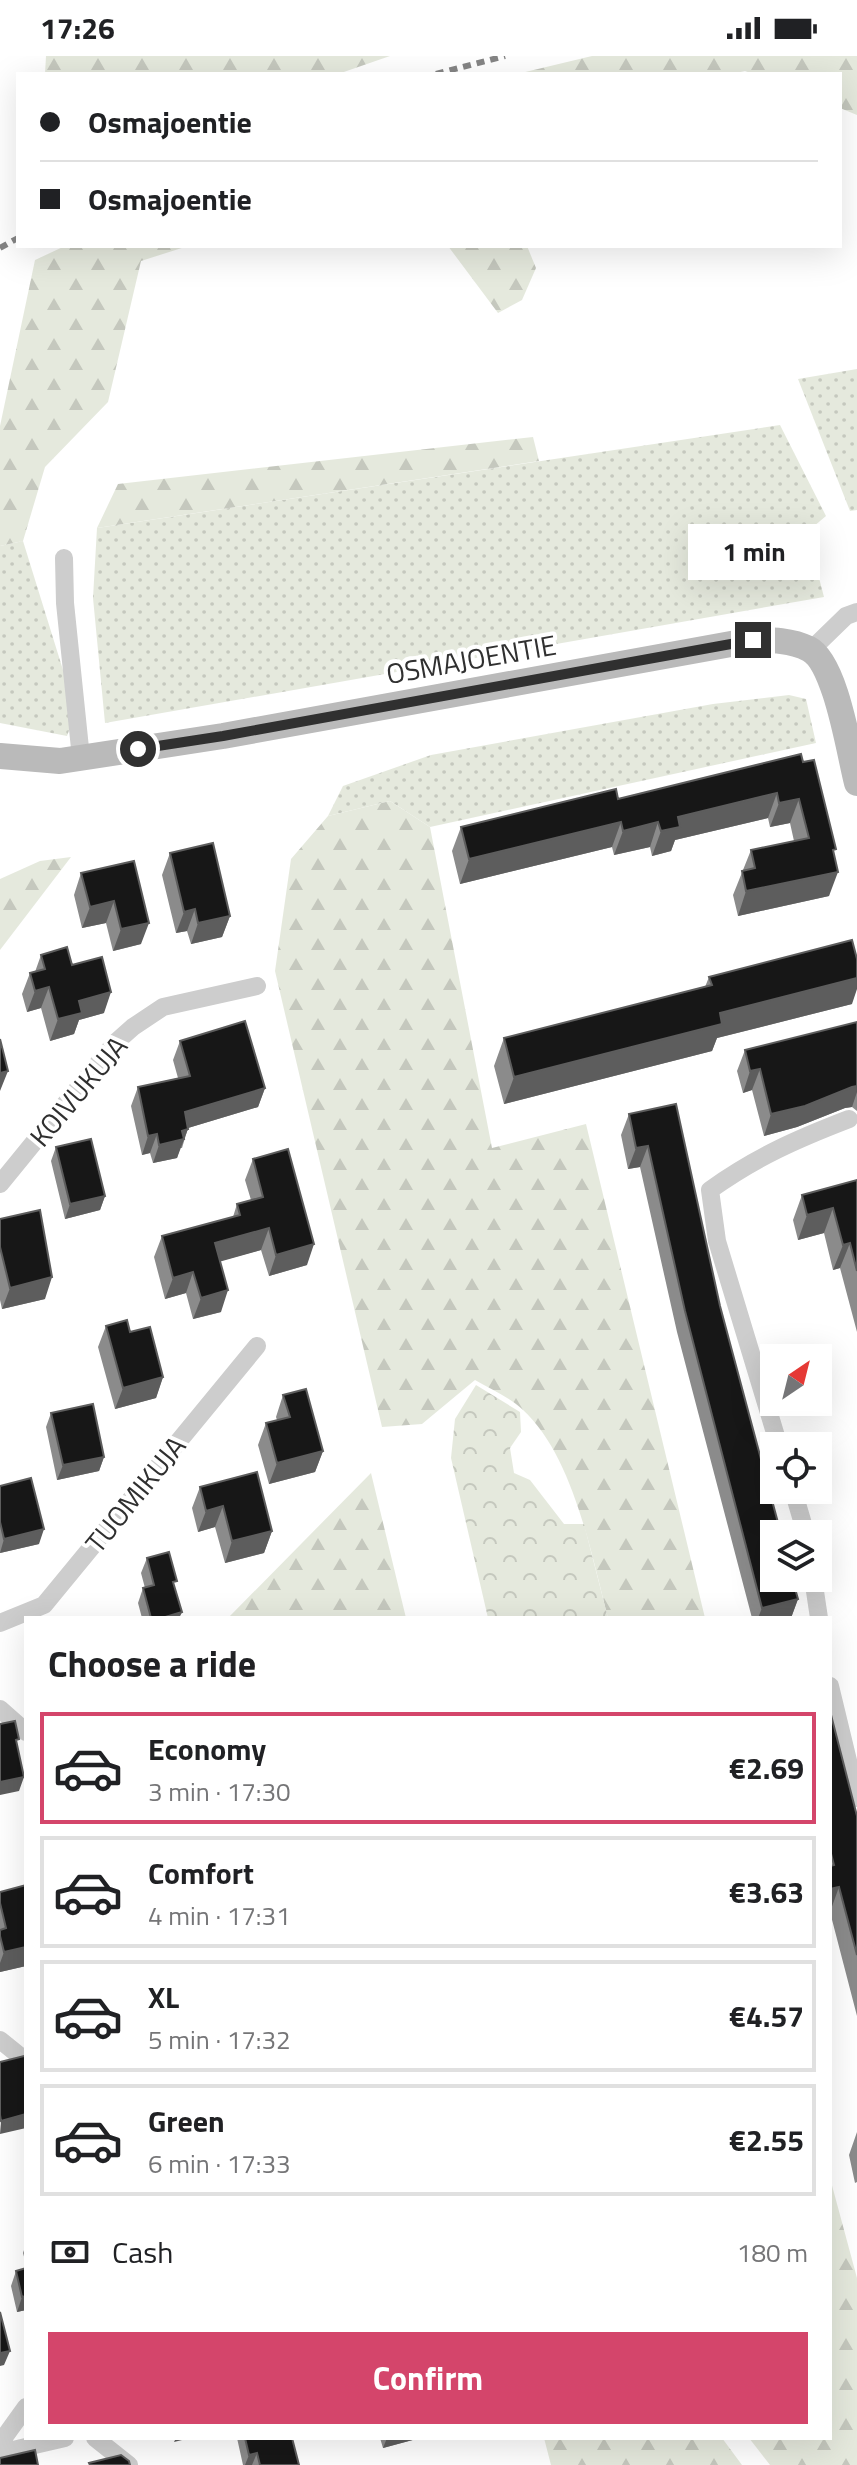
<!DOCTYPE html>
<meta charset="utf-8">
<style>
body{margin:0;font-family:"Titillium Web",sans-serif;background:#f6f6f6;color:#202124;height:100vh;display:flex;flex-direction:column;font-size:30px;white-space:nowrap}
*{box-sizing:border-box;margin:0}
p{font-size:26px;color:#757577}
.icon{flex:none;width:44px;height:44px;fill:none;stroke:currentColor;stroke-width:2;stroke-linecap:round;stroke-linejoin:round}
.map{position:relative;flex:1;overflow:hidden}
.drawer{position:absolute;left:24px;top:1560px;width:808px;height:824px;display:flex;flex-direction:column;background:#fff;border-radius:0px;box-shadow:0 8px 32px #0002}
.drawer>*{flex:none}
.hud{position:absolute;left:16px;top:16px;width:826px;height:176px;border-radius:0px;box-shadow:0 8px 32px #0002;display:grid;align-content:center;height:176px;padding:0 24px;background:#fff}
.needle{width:52px;rotate:35deg}
.fabs{position:absolute;left:760px;top:1288px;display:grid;gap:16px}
.fabs a{display:grid;place-items:center;width:72px;height:72px;border-radius:0px;background:#fff;box-shadow:0 8px 32px #0002;font-size:40px}
.end{position:absolute;width:36px;height:36px;margin:-18px;border:10px solid #303030;background:#fff;box-shadow:0 0 0 4px #fff}
.from{border-radius:50%}
.bubble{position:absolute;height:56px;border-radius:0px;background:#fff;box-shadow:0 8px 32px #0002;font-size:26px;font-weight:700;line-height:56px;text-align:center}
.hud b{display:flex;align-items:center;gap:28px;height:76px;font-size:30px}
.hud b+b{border-top:2px solid #e0e0e0}
.hud i{width:20px;height:20px;background:#202124}
ul{padding:0;list-style:none}
li{display:flex;align-items:center;gap:24px;height:112px;margin:0 16px 12px;padding:0 8px;border:4px solid #e0e0e0;border-radius:0px}
li div{flex:1}
li b{display:block;font-size:30px}
li em{font-style:normal;font-weight:700}
li.current{border-color:#d4456b}
li>.icon{width:72px;height:72px;stroke-width:1.5}
h2{padding:0 24px;font-size:36px;line-height:96px}
.pay{display:flex;align-items:center;gap:20px;height:88px;padding:0 24px;font-size:30px}
.pay p{margin-inline-start:auto}
.button{display:flex;gap:16px;margin-top:auto;padding:16px 24px}
.button a{flex:1;height:92px;border-radius:0px;background:#d4456b;color:#fff;font-size:32px;font-weight:700;line-height:92px;text-align:center}
.status{display:flex;justify-content:space-between;align-items:center;height:56px;padding:0 40px;background:#fff;direction:ltr}
.status svg{height:22px;fill:currentColor}
.map>svg:first-child{display:block}
.grass{fill:url(#grass-dots)}
.forest{fill:url(#forest-firs)}
.park{fill:url(#park-crowns)}
.lines{fill:none;stroke-linecap:round;stroke-linejoin:round}
.street{stroke:#cdcdcd;stroke-width:18}
.secondary{stroke:#bababa;stroke-width:26}
.rail{stroke:#858585;stroke-width:6;stroke-dasharray:8 6;stroke-linecap:butt}
.wall{fill:#8b8b8b}
.shaded-wall{fill:#5d5d5d}
.building{fill:#171717;stroke:#5d5d5d;stroke-width:2}
.route{stroke:#303030;stroke-width:10}
.labels{text-anchor:middle;dominant-baseline:central;stroke-width:8;stroke-linejoin:round;paint-order:stroke}
.street-label{font-size:28px;fill:#303030;stroke:#fff}
</style>
<div class="status"><b>17:26</b><svg viewBox="0 0 49 12"><path d="M0 12V9h3v3zM5 12V6h3v6zM10 12V3h3v9zM15 12V0h3v12zM26 1h20v11H26zM47 4h2v5h-2z"/></svg></div>
<div class="map">
<svg width="857" height="2409" viewBox="0 0 857 2409">
<defs>
<pattern id="grass-dots" width="8" height="8" patternUnits="userSpaceOnUse" patternTransform="scale(2)"><rect width="8" height="8" fill="#e5e9dd"/><path d="M2 2h.1M6 6h.1" fill="none" stroke="#c5c8be" stroke-width="1.8" stroke-linecap="round"/></pattern>
<pattern id="forest-firs" width="22" height="20" patternUnits="userSpaceOnUse" patternTransform="scale(2)"><rect width="22" height="20" fill="#e5e9dd"/><path d="M5 1l3.5 6h-7zM16 11l3.5 6h-7z" fill="#c5c8be"/></pattern>
<pattern id="park-crowns" width="20" height="18" patternUnits="userSpaceOnUse" patternTransform="scale(2)"><rect width="20" height="18" fill="#e5e9dd"/><path d="M2 6a3 3 0 1 1 6 0M12 15a3 3 0 1 1 6 0" fill="none" stroke="#c5c8be"/></pattern>
</defs>
<rect width="100%" height="100%" fill="#fff"/>
<path class="grass" d="M857 313V454L850 455 798 323Z
M780 369 826 460 807 476 824 541 105 667 93 542 97 472Z
M23 485 76 656 67 680 0 667V490Z
M789 639 806 643 816 687 430 771 390 745 328 760 343 730 431 699 713 648Z"/>
<path class="forest" d="M46 0H390L338 18H45Z
M592 0H857V59L840 52V18H753L745 15 732 18H517Z
M65 190H188L141 205 108 346 45 411 23 485 0 490V370L35 204Z
M448 190H527L536 212 522 244 498 257Z
M533 381 539 405 97 472 118 428Z
M390 745 430 771 492 1092 586 1068 705 1562H608C591 1497 573 1399 522 1353 509 1341 490 1333 475 1324L422 1368 382 1371 275 915 291 803 328 760Z
M71 801 0 894V823L40 805Z
M371 1417 406 1562H228Z
M830 2122 857 2222V2409H770L749 2382H830Z
M544 2382H722L742 2409H551Z"/>
<path class="park" d="M476 1329 520 1356 521 1376 510 1392 514 1417 530 1424 564 1468H584L608 1562H488L451 1402 455 1363Z"/>
<g class="lines">
<path class="street" d="M64 502 65 547 81 702
M811 594 846 560 857 556
M0 1128 115 987 133 971 163 951 257 930
M779 1390 717 1185 710 1134C756 1101 797 1083 849 1063
M793 1434 806 1478
M813 1522 819 1562
M0 1567 44 1549 257 1290
M830 1630 857 1742
M0 1653 26 1676
M0 1984 26 2005
M95 2382 129 2409
M0 2387 26 2351
M0 2397 65 2382"/>
<path class="secondary" d="M0 700 60 705 223 680 753 584C772 584 791 584 809 593 836 607 849 696 857 727"/>
<path class="rail" d="M436 18 505 0
M0 192 18 182"/>
</g>
<path class="wall" d="M803 706 834 799 829 840 738 860 733 839 751 794 794 785 790 767 770 771 768 762 675 784 671 795 652 800 650 791 614 799 612 791 460 828 452 795 461 771 618 743Z
M170 797 230 860 222 881 191 888 187 875 176 877 162 819Z
M134 805 141 888 113 895 106 867 82 872 74 839 81 817Z
M41 899 72 909 104 957 79 964 74 978 50 985 41 952 27 956 22 938 30 917 35 916Z
M709 921 852 948 717 982 712 995 504 1048 494 1010 504 982 705 931Z
M857 966V1055L852 1051 845 1052 797 1071 764 1080 752 1034 743 1037 737 1015 745 994Z
M180 985 265 1032 258 1051 188 1072 182 1092H180L177 1102 153 1107 150 1097 142 1099 131 1050 138 1031 178 1022 173 1004Z
M676 1048 720 1250 798 1543 791 1562H752L677 1276 640 1111 628 1113 621 1079 629 1058Z
M56 1091 105 1140 100 1154 65 1163 51 1105Z
M253 1103 307 1209 269 1220 261 1194 220 1205 221 1256 193 1263 186 1237 165 1243 154 1201 162 1180 233 1161 237 1148 251 1144 245 1124Z
M857 1124V1276L840 1212 833 1214 824 1177 798 1184 793 1164 802 1139Z
M0 1163 45 1243 2 1253 0 1244Z
M106 1270 163 1321 156 1342 115 1353 98 1291Z
M283 1339 323 1395 315 1416 269 1428 258 1389 266 1367 277 1364 276 1361Z
M51 1357 104 1401 99 1415 57 1424 46 1371Z
M0 1430 39 1488 0 1497Z
M200 1431 272 1475 264 1497 225 1507 215 1471 198 1476 192 1452Z
M147 1502 175 1533 182 1556 179 1562H142L138 1547 143 1532H145L141 1517Z
M830 1655 857 1760V1960L830 1856Z
M0 1836 26 1910 0 1916Z
M857 2076V2126L855 2127 849 2099Z
M26 2188V2208L23 2197Z
M26 2212V2254L17 2256 11 2230 16 2215Z
M237 2382H292L299 2409H243Z
M380 2382H420L383 2392Z"/>
<path class="shaded-wall" d="M777 737 768 762 675 784 671 795 652 800 661 775 678 761Z
M799 743 790 767 770 771 779 747Z
M621 766 612 791 460 828 469 803Z
M658 766 650 791 614 799 623 775Z
M838 816 829 840 738 860 746 835Z
M114 845 106 867 82 872 90 851Z
M195 853 187 875 176 877 184 856Z
M230 860 222 881 191 888 198 867Z
M149 867 141 888 113 895 121 873Z
M857 922V933L852 948 717 982 712 995 504 1048 514 1021 720 957Z
M49 931 41 952 27 956 35 935Z
M111 936 104 957 79 964 74 978 50 985 58 963 79 945Z
M760 1013 752 1034 743 1037 750 1015Z
M8 1015 0 1035V1017Z
M857 1030V1036L852 1051 845 1052 797 1071 764 1080 771 1058 852 1031Z
M265 1032 258 1051 178 1075 185 1056Z
M188 1073 177 1102 153 1107 159 1089 182 1075Z
M157 1078 150 1097 142 1099 148 1080Z
M648 1090 640 1111 628 1113 636 1092Z
M105 1140 100 1154 65 1163 70 1148Z
M833 1152 824 1177 798 1184 807 1159Z
M269 1172 261 1194 208 1209 215 1187Z
M850 1187 840 1212 833 1214 843 1189Z
M314 1188 307 1209 269 1220 276 1199Z
M193 1216 186 1237 165 1243 173 1222Z
M52 1221 45 1243 2 1253 10 1232Z
M228 1234 221 1256 193 1263 201 1242Z
M163 1321 156 1342 115 1353 123 1332Z
M323 1395 315 1416 269 1428 277 1407Z
M104 1401 99 1415 57 1424 63 1409Z
M223 1450 215 1471 198 1476 206 1455Z
M44 1473 39 1488 0 1497 4 1483Z
M272 1475 264 1497 225 1507 232 1485Z
M798 1543 791 1562H758L762 1552Z
M182 1556 179 1562H162Z
M24 1721 19 1735 0 1739V1726Z
M839 1831 830 1856V1833Z
M26 1891V1910L0 1916V1907L4 1896Z
M26 2058V2072L0 2078 1 2065Z
M26 2240V2254L17 2256 22 2241Z
M10 2295 4 2309 0 2310V2297Z
M176 2382H190L174 2386Z
M387 2382H420L383 2392Z
M257 2397 252 2409H245L249 2399Z"/>
<path class="building" d="M801 698 803 706 814 704 836 793 833 794 838 816 746 835 742 815 755 812 751 794 809 782 799 743 779 747 777 737 678 761 680 771 661 775 658 766 623 775 621 766 469 803 461 771 616 733 618 743Z
M213 787 230 860 198 867 195 853 184 856 170 797Z
M134 805 149 867 121 873 114 845 90 851 81 817Z
M852 884 857 903V922L720 957 722 968 514 1021 504 982 712 929 709 921Z
M67 891 72 909 102 901 111 936 79 945 82 957 58 963 49 931 35 935 30 917 45 913 41 899Z
M245 965 265 1032 185 1056 188 1073 182 1075 184 1083 159 1089 157 1078 148 1080 138 1031 190 1020 180 985Z
M857 966V1030L852 1031 805 1050 771 1058 760 1013 750 1015 745 994Z
M0 983 8 1015 0 1017Z
M676 1048 720 1250 781 1478H774V1522H792L798 1543 762 1552 685 1255 648 1090 636 1092 629 1058Z
M91 1083 105 1140 70 1148 56 1091Z
M288 1093 314 1188 276 1199 269 1172 215 1187 228 1234 201 1242 193 1216 173 1222 162 1180 240 1159 237 1148 263 1141 253 1103Z
M857 1124V1215L850 1187 843 1189 833 1152 807 1159 802 1139Z
M40 1154 52 1221 10 1232 0 1191V1163Z
M127 1264 130 1276 150 1271 163 1321 123 1332 106 1270Z
M306 1333 323 1395 277 1407 266 1367 290 1361 283 1339Z
M93 1348 104 1401 63 1409 51 1357Z
M257 1416 272 1475 232 1485 223 1450 206 1455 200 1431Z
M31 1422 44 1473 4 1483 0 1466V1430Z
M169 1496 177 1525 173 1526 182 1556 162 1562H151L143 1532 154 1529 147 1502Z
M830 1655 857 1760V1899L839 1831 830 1833V1810L834 1809 830 1794Z
M15 1665 19 1683 16 1684 24 1721 0 1726V1668Z
M26 1829V1891L4 1896 0 1880V1874L6 1872 0 1847V1836Z
M24 2000 26 2001V2058L1 2065 0 2059V2006Z
M26 2212V2240L22 2241 16 2215Z
M0 2256 10 2295 0 2297Z
M245 2382H292L299 2409H260L257 2397 249 2399Z
M35 2394 38 2409H0V2402Z
M121 2399 129 2405 130 2409H90L89 2407Z"/>
<g class="lines">
<path class="route" d="M138 693 223 680 753 584"/>
</g>
<g class="labels">
<g class="street-label">
<text transform="translate(471 603) rotate(-10)">OSMAJOENTIE</text>
<text transform="translate(78 1035) rotate(-50)">KOIVUKUJA</text>
<text transform="translate(135 1438) rotate(-51)">TUOMIKUJA</text>
</g>
</g>
</svg>
<div class="fabs">
<a><svg class="needle" viewBox="-14 -14 28 28"><path d="M0-13l5 13h-10z" fill="#e53935"/><path d="M0 13l5-13h-10z" fill="#757577"/></svg></a>
<a><svg class="icon" aria-label="locate" viewBox="0 0 24 24"><circle cx="12" cy="12" r="6"/><path d="M12 2v4M12 18v4M2 12h4M18 12h4"/></svg></a>
<a><svg class="icon" aria-label="layers" viewBox="0 0 24 24"><path d="M12 4l9 5-9 5-9-5zM3 14l9 5 9-5"/></svg></a>
</div>
<i class="end from" style="left:138px;top:693px"></i>
<i class="end" style="left:753px;top:584px"></i>
<div class="bubble" style="left:688px;top:468px;width:132px">1 min</div>
<div class="hud">
<b><i class="from"></i>Osmajoentie</b>
<b><i></i>Osmajoentie</b>
</div>
<section class="drawer">
<h2>Choose a ride</h2>
<ul>
<li class="current"><svg class="icon" aria-label="car" viewBox="0 0 24 24"><path d="M5 17H2v-5l4-1 3-4h7l3 4 3 1v5h-3M9 17h6M6 11h13"/><circle cx="7" cy="17" r="2"/><circle cx="17" cy="17" r="2"/></svg><div><b>Economy</b><p>3 min · 17:30</p></div><em>€2.69</em></li>
<li><svg class="icon" aria-label="car" viewBox="0 0 24 24"><path d="M5 17H2v-5l4-1 3-4h7l3 4 3 1v5h-3M9 17h6M6 11h13"/><circle cx="7" cy="17" r="2"/><circle cx="17" cy="17" r="2"/></svg><div><b>Comfort</b><p>4 min · 17:31</p></div><em>€3.63</em></li>
<li><svg class="icon" aria-label="car" viewBox="0 0 24 24"><path d="M5 17H2v-5l4-1 3-4h7l3 4 3 1v5h-3M9 17h6M6 11h13"/><circle cx="7" cy="17" r="2"/><circle cx="17" cy="17" r="2"/></svg><div><b>XL</b><p>5 min · 17:32</p></div><em>€4.57</em></li>
<li><svg class="icon" aria-label="car" viewBox="0 0 24 24"><path d="M5 17H2v-5l4-1 3-4h7l3 4 3 1v5h-3M9 17h6M6 11h13"/><circle cx="7" cy="17" r="2"/><circle cx="17" cy="17" r="2"/></svg><div><b>Green</b><p>6 min · 17:33</p></div><em>€2.55</em></li>
</ul>
<div class="pay"><svg class="icon" aria-label="cash" viewBox="0 0 24 24"><path d="M3 7h18v10H3z"/><circle cx="12" cy="12" r="2"/></svg>Cash<p>180 m</p></div>
<div class="button"><a>Confirm</a></div>
</section>
</div>
